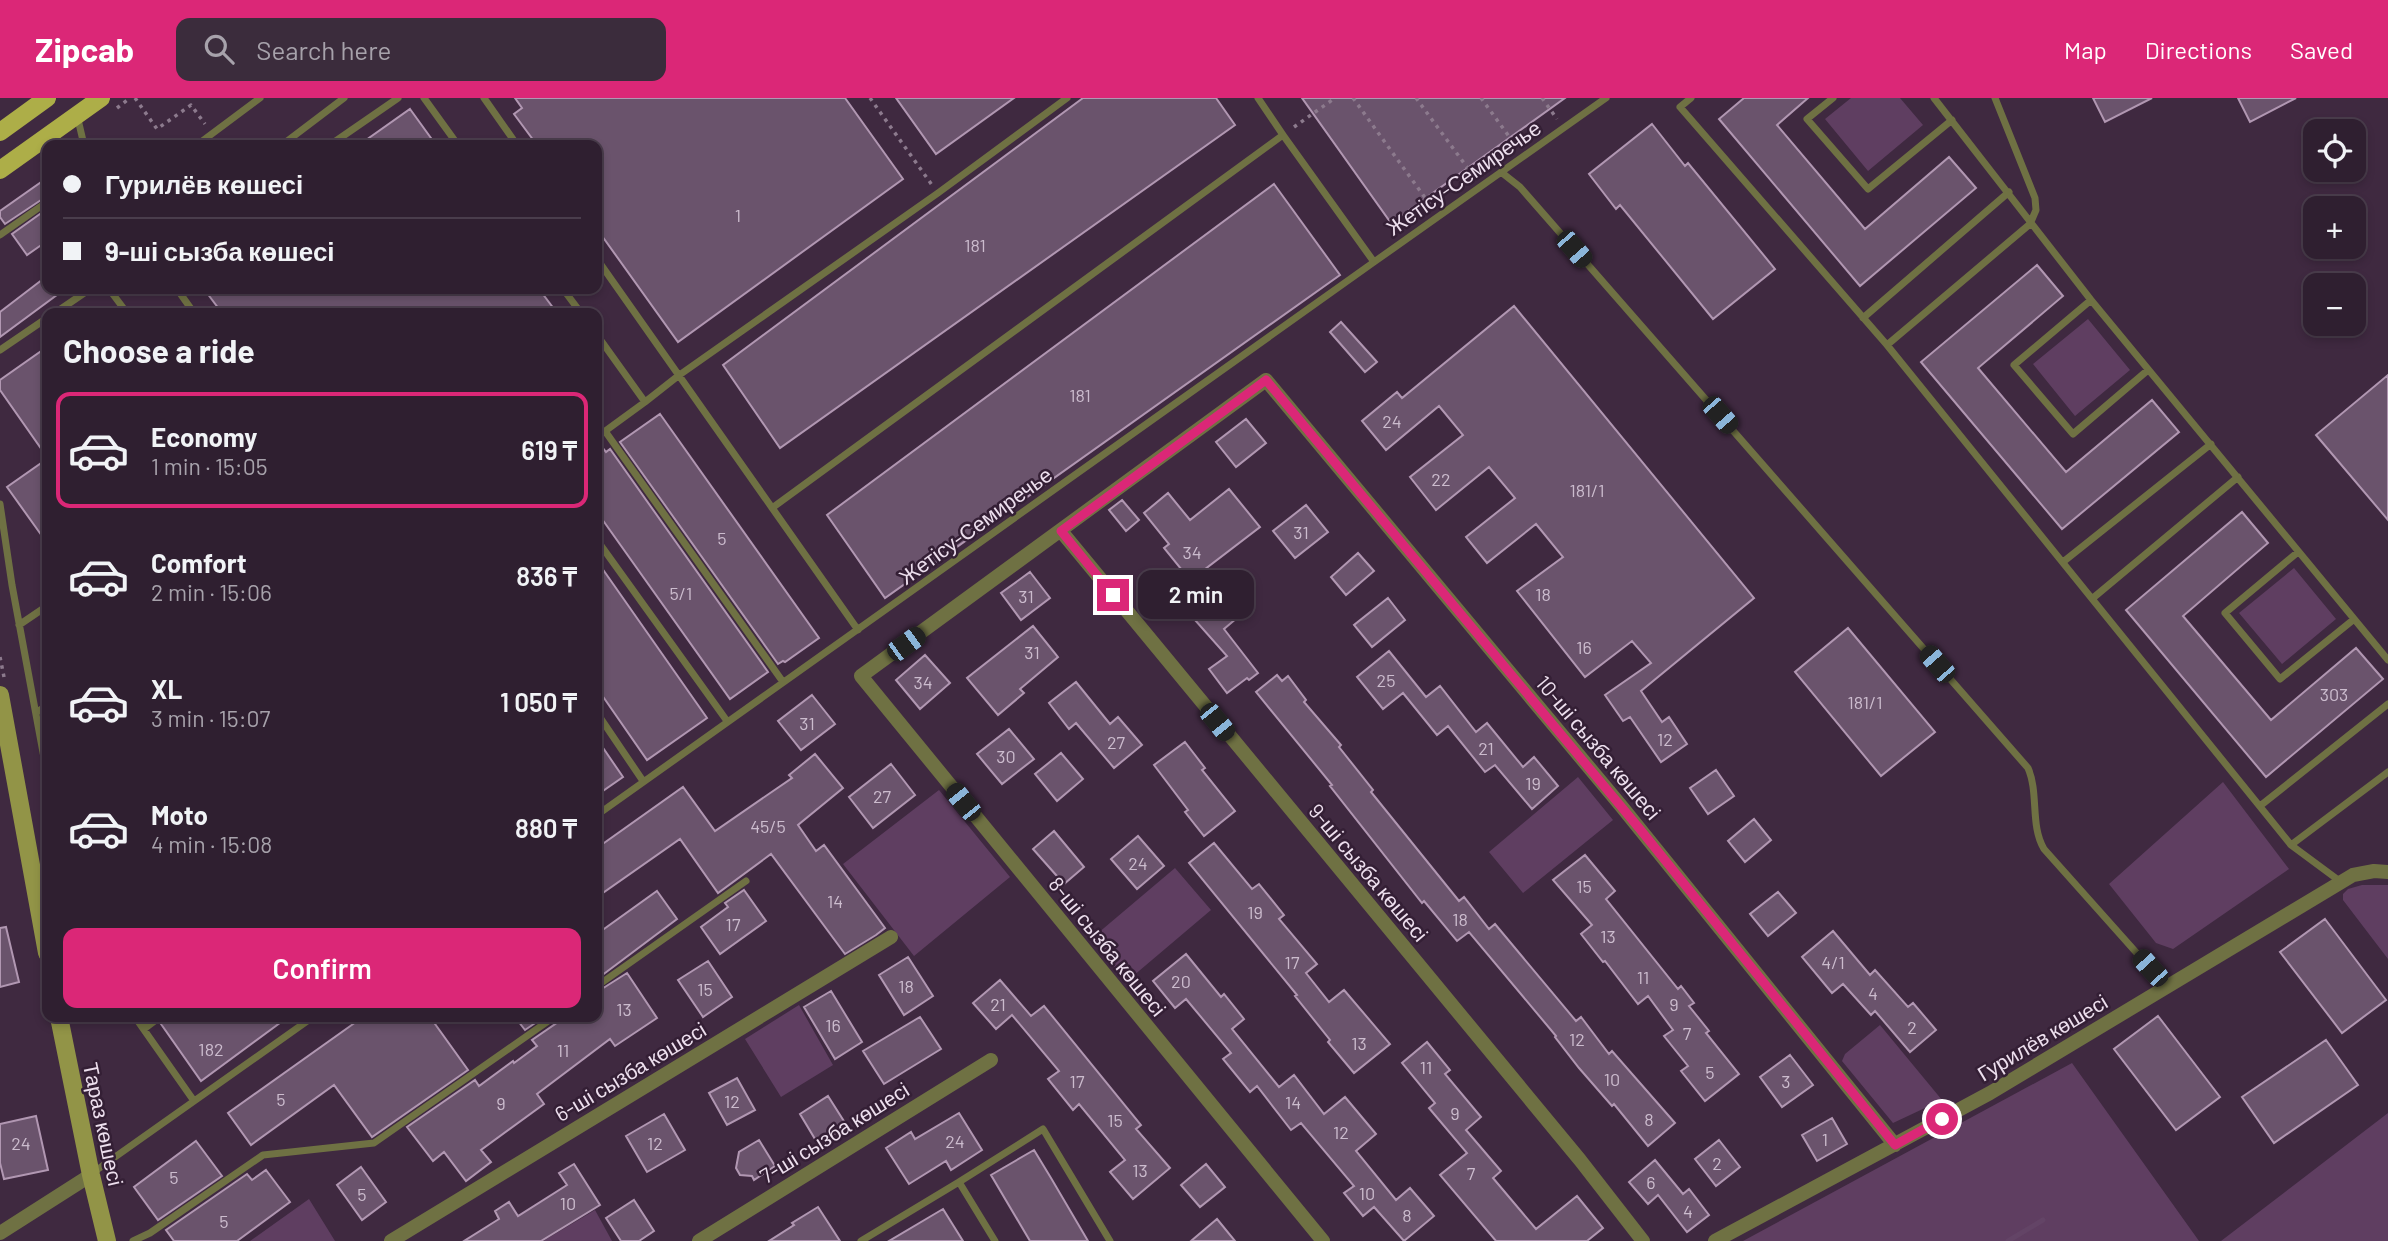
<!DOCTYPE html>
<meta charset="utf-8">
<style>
body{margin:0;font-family:Barlow,sans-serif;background:#3b2c3c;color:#f1f3f6;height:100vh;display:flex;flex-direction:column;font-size:26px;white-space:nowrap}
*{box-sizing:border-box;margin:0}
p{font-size:23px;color:#a7a2ab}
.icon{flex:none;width:38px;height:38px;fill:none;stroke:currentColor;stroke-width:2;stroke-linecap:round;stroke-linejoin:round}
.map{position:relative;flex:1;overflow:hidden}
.drawer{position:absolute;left:42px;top:210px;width:560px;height:714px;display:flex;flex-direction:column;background:#2f1f30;border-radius:14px;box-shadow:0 4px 10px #0003,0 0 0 2px #4a3d4c}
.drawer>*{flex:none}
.top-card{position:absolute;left:42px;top:42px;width:560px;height:154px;border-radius:14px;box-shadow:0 4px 10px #0003,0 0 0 2px #4a3d4c;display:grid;align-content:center;height:154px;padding:0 21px;background:#2f1f30}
.tools{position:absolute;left:2303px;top:21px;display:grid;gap:14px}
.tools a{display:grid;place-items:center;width:63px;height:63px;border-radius:14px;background:#2f1f30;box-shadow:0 4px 10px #0003,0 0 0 2px #4a3d4c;font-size:35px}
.end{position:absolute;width:32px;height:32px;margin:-16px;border:9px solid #db2777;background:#fff;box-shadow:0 0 0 4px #fff}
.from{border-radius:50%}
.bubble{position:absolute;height:49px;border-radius:14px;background:#2f1f30;box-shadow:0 4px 10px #0003,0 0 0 2px #4a3d4c;font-size:23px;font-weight:600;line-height:49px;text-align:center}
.car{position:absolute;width:21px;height:42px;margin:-21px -10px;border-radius:9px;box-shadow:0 0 5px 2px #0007;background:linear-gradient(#222 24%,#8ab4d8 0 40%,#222 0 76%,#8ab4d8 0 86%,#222 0)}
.top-card b{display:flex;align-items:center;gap:24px;height:66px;font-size:26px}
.top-card b+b{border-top:2px solid #4a3d4c}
.top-card i{width:18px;height:18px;background:#f1f3f6}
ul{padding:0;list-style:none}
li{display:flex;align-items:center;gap:21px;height:116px;margin:0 14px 10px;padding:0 7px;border:4px solid transparent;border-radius:14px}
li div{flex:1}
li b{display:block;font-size:26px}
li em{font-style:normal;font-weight:600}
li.active{border-color:#db2777}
li>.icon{width:63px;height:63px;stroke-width:1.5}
h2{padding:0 21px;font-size:32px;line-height:84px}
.primary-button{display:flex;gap:14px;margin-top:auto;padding:14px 21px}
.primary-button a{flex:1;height:80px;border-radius:14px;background:#db2777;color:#fff;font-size:28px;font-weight:600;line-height:80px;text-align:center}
header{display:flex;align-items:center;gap:42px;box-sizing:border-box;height:98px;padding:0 35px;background:#db2777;color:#fff}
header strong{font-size:33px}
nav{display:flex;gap:38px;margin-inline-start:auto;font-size:24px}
.search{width:490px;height:63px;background:#3b2c3c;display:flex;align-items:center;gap:18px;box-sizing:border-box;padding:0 24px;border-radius:14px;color:#a7a2ab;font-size:26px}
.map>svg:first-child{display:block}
.green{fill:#5f3e61}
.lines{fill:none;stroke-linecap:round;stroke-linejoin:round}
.stream{stroke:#634466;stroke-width:5}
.building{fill:#6a536c;stroke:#b197b2;stroke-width:2}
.path{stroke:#8c7a8d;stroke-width:3.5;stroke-dasharray:3.5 5;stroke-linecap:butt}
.lane{stroke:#6f7143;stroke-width:7}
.street{stroke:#6f7143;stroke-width:14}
.secondary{stroke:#929447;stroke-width:18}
.primary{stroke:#adae48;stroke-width:18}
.route{stroke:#db2777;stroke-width:9}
.labels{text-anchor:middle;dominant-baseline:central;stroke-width:5;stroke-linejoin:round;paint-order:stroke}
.number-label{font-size:18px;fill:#ccbcce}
.street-label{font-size:21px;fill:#eddfee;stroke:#341f35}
</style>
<header>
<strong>Zipcab</strong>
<div class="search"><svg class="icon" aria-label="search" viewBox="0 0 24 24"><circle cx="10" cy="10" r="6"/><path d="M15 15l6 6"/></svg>Search here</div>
<nav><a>Map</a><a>Directions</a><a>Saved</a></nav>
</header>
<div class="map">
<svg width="2388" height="1143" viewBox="0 0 2388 1143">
<rect width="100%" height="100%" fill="#3f2940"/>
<path class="green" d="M1851 0H1900L1923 27 1868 73 1825 21Z
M2088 221 2130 272 2075 318 2033 266Z
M2294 470 2336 521 2282 566 2239 515Z
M1578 679 1613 722 1523 795 1489 754Z
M2223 684 2289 771 2173 851 2156 845 2109 786Z
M939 692 1010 779 914 858 843 766Z
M1175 770 1211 812 1126 884 1091 841Z
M2362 787H2388V861L2343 802V796L2348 791Z
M799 907 833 967 781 999 745 941Z
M1880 927 1942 1002 1893 1025 1842 963 1845 956Z
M2072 965 2199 1143H1743Z
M2388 1015V1143H2221Z
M309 1101 335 1143H250Z
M595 1112 612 1143H543Z"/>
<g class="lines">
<path class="stream" d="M2008 1143 2043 1122"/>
</g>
<path class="building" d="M515 0H845L903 81 678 244 597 131V47H537L514 16 522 10Z
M896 0H1014L936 56Z
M1083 0H1216L1235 27 780 350 723 267Z
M1302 0H1565L1391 125Z
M1744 0H1808L1777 27 1865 131 1949 59 1976 90 1860 188 1719 21Z
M2093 0H2152L2105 24Z
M2238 0H2296L2250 24Z
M410 11 436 47H359Z
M1652 26 1685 68 1688 65 1775 171 1713 221 1620 107 1616 111 1589 76Z
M47 80V98L5 126 0 119V113Z
M1274 86 1340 177 885 500 827 417Z
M47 111V143L27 157 12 136Z
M2037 167 2063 198 1978 270 2066 374 2152 302 2179 334 2062 431 1921 264Z
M47 178V191H65L0 239V214Z
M204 191H539L557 215H222Z
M1514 208 1754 500 1641 593 1662 624 1669 619 1687 646 1661 664 1630 619 1623 623 1605 597 1651 565 1632 543 1585 579 1517 493 1563 459 1536 426 1487 465 1466 439 1515 400 1489 369 1436 412 1410 379 1463 337 1439 308 1386 352 1362 323 1397 294 1402 300Z
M1341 224 1377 264 1365 274 1330 234Z
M47 249V359L0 292V282Z
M2388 277V422L2316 337Z
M660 316 819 540 785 564 783 563 778 566 620 344Z
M1246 321 1266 345 1236 369 1216 344Z
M597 345H599L606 354 610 351 768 574 730 601 597 414Z
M47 361V445L7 389Z
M1229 391 1260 429 1204 472 1243 515 1224 531 1258 575 1249 582 1247 580 1227 595 1209 571 1227 558 1187 513 1203 498 1164 450 1169 446 1144 415 1168 395 1190 422Z
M1122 402 1139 422 1126 433 1109 412Z
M1306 407 1328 434 1295 460 1273 433Z
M2242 414 2268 445 2183 518 2271 622 2356 550 2383 581 2266 679 2126 512Z
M1358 455 1374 473 1346 497 1331 479Z
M597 463 707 620 647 662 597 590Z
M1030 474 1050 500 1021 522 1001 495Z
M1388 500 1405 522 1372 549 1354 527Z
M1033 528 1058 559 1020 591 1024 595 998 617 967 580Z
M1848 530 1935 634 1881 678 1795 574Z
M1389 553 1426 599 1440 588 1476 634 1487 625 1523 669 1534 659 1558 688 1532 711 1495 667 1485 674 1448 628 1437 637 1403 595 1383 611 1357 579Z
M925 557 950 585 920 611 896 582Z
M1277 577 1282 583 1288 578 1306 602 1304 604 1341 647 1339 649 1373 692 1371 694 1459 803 1464 799 1489 831 1495 826 1576 923 1581 919 1609 956 1612 953 1675 1025 1648 1048 1614 1006 1612 1008 1579 970 1555 939 1556 938 1469 834 1457 843 1424 803 1422 805 1330 688 1332 687 1256 594Z
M1076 584 1110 626 1118 619 1142 647 1114 670 1076 625 1069 631 1049 605Z
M812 597 835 626 801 652 778 623Z
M1009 631 1034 661 1002 686 977 656Z
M597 641 623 679 597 697Z
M1185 644 1205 670 1202 672 1235 713 1204 738 1185 714 1188 712 1154 667Z
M1061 655 1083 681 1057 703 1035 676Z
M815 656 843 690 798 727 816 753 824 747 885 830 876 837 845 856 771 756 718 795 680 741 597 799V750L683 689 715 733 792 680 789 677Z
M891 666 915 697 873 730 849 699Z
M1716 672 1734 698 1708 716 1690 690Z
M1754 721 1771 742 1745 764 1728 743Z
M1054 733 1084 769 1064 786 1033 751Z
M1138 738 1164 768 1137 791 1111 761Z
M1214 745 1252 791 1259 786 1284 817 1279 821 1317 866 1306 875 1329 904 1344 892 1390 946 1354 975 1328 944 1330 942 1295 898 1297 897 1189 765Z
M1585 757 1615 793 1606 801 1678 891 1681 888 1694 905 1689 908 1709 933 1706 935 1739 976 1705 1003 1681 973 1688 968 1664 938 1673 932 1648 898 1638 906 1605 863 1603 864 1581 836 1592 827 1553 782Z
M744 792 766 823 720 856 701 829 728 809 725 805Z
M657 793 677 821 597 881V836Z
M1778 794 1796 815 1768 838 1750 816Z
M2325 821 2386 902 2342 935 2280 854Z
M6 829 19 884 0 889V830Z
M1833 833 1870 877 1875 872 1908 909 1913 905 1936 932 1910 954 1875 913 1871 917 1843 886 1832 895 1802 859Z
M1186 856 1221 899 1224 896 1244 921 1232 931 1279 989 1294 977 1324 1016 1345 999 1376 1036 1356 1053 1396 1102 1410 1090 1434 1118 1404 1143 1374 1109 1363 1118 1344 1095 1354 1088 1301 1025 1291 1032 1257 988 1250 994 1223 961 1231 955 1186 901 1175 910 1153 883Z
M908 859 933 898 904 917 879 877Z
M708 863 732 899 703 919 678 882Z
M627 875 657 920 615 948 610 941 537 996 544 1006 481 1052 491 1064 466 1083 444 1054 433 1063 407 1029 475 982 479 988 513 963 514 965 537 948 532 942 558 924 560 919H597V894Z
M1000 882 1031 918 1044 908 1141 1027 1136 1031 1170 1070 1133 1101 1110 1074 1125 1062 1079 1006 1073 1012 1048 981 1059 973 1012 917 996 931 973 905Z
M831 893 862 944 835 961 804 909Z
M2158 918 2220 999 2176 1032 2114 951Z
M166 919H288L201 983 161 926Z
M363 919H430L468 972 372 1039 334 987 251 1047 228 1015Z
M515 919H544L525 932Z
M920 919 941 951 884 986 863 953Z
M2326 942 2358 987 2274 1045 2242 999Z
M1427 944 1450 972 1445 976 1481 1019 1466 1032 1501 1073 1493 1080 1536 1131 1577 1098 1603 1130 1587 1143H1496L1440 1077 1467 1055 1429 1010 1435 1005 1402 965Z
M1790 957 1813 987 1782 1009 1760 979Z
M737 980 755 1012 727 1027 709 995Z
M828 998 847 1028 818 1046 800 1016Z
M959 1015 982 1052 951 1072 946 1063 909 1086 886 1050 911 1034 915 1041Z
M664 1016 685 1052 647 1074 626 1038Z
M36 1018 48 1072 4 1081 0 1065V1026Z
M1832 1020 1847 1046 1817 1063 1802 1037Z
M759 1042 775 1068 754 1082 752 1078 740 1077 736 1070 739 1054Z
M1719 1042 1740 1069 1716 1088 1695 1061Z
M196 1043 222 1078 158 1122 134 1089Z
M1034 1052 1051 1080 1088 1143H1030L991 1077Z
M1655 1062 1683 1096 1689 1091 1709 1117 1687 1134 1658 1097 1648 1106 1629 1084Z
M574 1066 600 1107 541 1143H464L499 1121 495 1113 509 1104 518 1118 567 1087 559 1075Z
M1206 1066 1225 1089 1200 1109 1181 1087Z
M361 1069 386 1104 362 1122 337 1087Z
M266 1072 290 1104 237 1143H174L166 1132 247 1076 252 1082Z
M634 1102 654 1133 639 1143H621L606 1120Z
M818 1109 840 1143H769L794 1127 792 1125Z
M943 1111 963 1143H889Z
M1217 1121 1235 1143H1191Z"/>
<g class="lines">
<path class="path" d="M135 0 157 31 191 7 205 26
M870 0 932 87
M1353 0 1431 108
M1416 0 1475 80
M1481 0 1516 48
M1542 0 1557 21
M117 10 130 0
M1294 29 1335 0
M0 559 4 579"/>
<path class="lane" d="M424 0 458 47
M484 0 517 47
M1258 0 1283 37
M1691 0 1680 9 1887 247 2291 747 2341 784
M1833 0 1807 21 1868 91 1952 22
M1934 0 2091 202 2388 562
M77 17 84 47
M197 47 260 0
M282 47 344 0
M330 47 398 0
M1501 74 1520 89 2028 670C2039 695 2030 728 2044 751L2167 889
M0 137 47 104
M597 161 858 532
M1374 164 1606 0
M109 191 127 215
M177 191 194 215
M563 191 581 215
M2091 202 2014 267 2073 336 2148 272
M55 215 90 191
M1863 220 2009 94
M597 237 645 304 597 339
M1887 247 2030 126 2036 112 2035 100 1995 0
M0 252 47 220
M645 304 678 278 938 95 1067 0
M605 333 783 584
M0 406 12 487 47 676
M597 442 727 623
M2298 454 2225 515 2280 581 2353 522
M2063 464 2211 346
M2093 500 2238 379
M19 527 47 508
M36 615 47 607
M597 615 643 683
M2260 708 2388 606
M597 717 1374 164 1283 37 772 410
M2291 747 2388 674
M597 888 746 783
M135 919 194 1003
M144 931 160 919
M91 1076 313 919
M959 1084 1043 1031 1110 1143
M133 1143 150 1135 263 1057 374 1045 554 919
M861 1143 959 1084 995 1143"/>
<path class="street" d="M1061 433 1580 1062 1643 1143
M0 1135 91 1077
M391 1143 891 839
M699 1143 991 962
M1323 1143 861 578 1266 282 1622 709 1895 1047
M1715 1143 1990 995 2353 777 2374 773 2388 774"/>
<path class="secondary" d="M0 597 47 855
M59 919 91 1077 107 1143"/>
<path class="primary" d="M0 34 47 0
M0 72 101 0"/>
</g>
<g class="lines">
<path class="route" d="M1113 497 1061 433 1266 282 1639 730 1895 1047 1942 1021"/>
</g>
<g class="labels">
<g class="number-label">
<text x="738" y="117">1</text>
<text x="975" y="147">181</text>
<text x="1080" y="297">181</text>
<text x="1392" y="323">24</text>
<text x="1441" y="381">22</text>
<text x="1587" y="392">181/1</text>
<text x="1301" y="434">31</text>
<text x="722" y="440">5</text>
<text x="1192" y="454">34</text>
<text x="681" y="495">5/1</text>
<text x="1543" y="496">18</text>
<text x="1026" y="498">31</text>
<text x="1584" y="549">16</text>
<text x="1032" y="554">31</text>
<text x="1386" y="582">25</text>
<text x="923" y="584">34</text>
<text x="2334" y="596">303</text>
<text x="1865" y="604">181/1</text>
<text x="807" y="625">31</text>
<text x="1665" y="641">12</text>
<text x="1116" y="644">27</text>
<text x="1486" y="650">21</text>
<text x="1006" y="658">30</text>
<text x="1533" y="685">19</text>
<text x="882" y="698">27</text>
<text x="768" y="728">45/5</text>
<text x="1138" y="765">24</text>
<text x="1584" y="788">15</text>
<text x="835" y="803">14</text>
<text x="1255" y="814">19</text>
<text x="1460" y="821">18</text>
<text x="733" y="826">17</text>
<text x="1608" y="838">13</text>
<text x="1292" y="864">17</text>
<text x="1833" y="864">4/1</text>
<text x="1643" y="879">11</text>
<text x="1181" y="883">20</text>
<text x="906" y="888">18</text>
<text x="705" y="891">15</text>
<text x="1873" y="895">4</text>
<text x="998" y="906">21</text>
<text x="1674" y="906">9</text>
<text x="624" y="911">13</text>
<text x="833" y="927">16</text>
<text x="1912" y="929">2</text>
<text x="1687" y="935">7</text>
<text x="1577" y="941">12</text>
<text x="1359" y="945">13</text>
<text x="211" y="951">182</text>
<text x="563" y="952">11</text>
<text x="1426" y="969">11</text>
<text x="1710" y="974">5</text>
<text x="1612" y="981">10</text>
<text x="1077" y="983">17</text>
<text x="1786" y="983">3</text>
<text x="281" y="1001">5</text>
<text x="732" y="1003">12</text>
<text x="1293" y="1004">14</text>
<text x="501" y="1005">9</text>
<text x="1455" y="1015">9</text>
<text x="1649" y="1021">8</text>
<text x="1115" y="1022">15</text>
<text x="1341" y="1034">12</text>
<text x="1825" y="1041">1</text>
<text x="955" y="1043">24</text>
<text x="21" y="1045">24</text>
<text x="655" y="1045">12</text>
<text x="1717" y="1065">2</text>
<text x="1140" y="1072">13</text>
<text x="1471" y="1075">7</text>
<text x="174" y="1079">5</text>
<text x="1651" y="1084">6</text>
<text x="1367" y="1095">10</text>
<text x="362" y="1096">5</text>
<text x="568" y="1105">10</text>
<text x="1688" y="1113">4</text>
<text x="1407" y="1117">8</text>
<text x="224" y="1123">5</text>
</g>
<g class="street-label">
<text transform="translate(1463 79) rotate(-35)">Жетісу-Семиречье</text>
<text transform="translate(975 427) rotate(-36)">Жетісу-Семиречье</text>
<text transform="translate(1599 649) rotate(50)">10-ші сызба көшесі</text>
<text transform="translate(1369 774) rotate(50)">9-ші сызба көшесі</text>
<text transform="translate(1108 848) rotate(51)">8-ші сызба көшесі</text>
<text transform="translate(2042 939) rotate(-31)">Гурилёв көшесі</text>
<text transform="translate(630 973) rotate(-31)">6-ші сызба көшесі</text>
<text transform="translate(104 1026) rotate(78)">Тараз көшесі</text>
<text transform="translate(834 1034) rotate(-32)">7-ші сызба көшесі</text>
</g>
</g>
</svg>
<div class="tools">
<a><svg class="icon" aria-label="locate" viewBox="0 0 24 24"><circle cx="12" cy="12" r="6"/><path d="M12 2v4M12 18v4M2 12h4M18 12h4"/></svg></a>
<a>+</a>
<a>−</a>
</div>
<i class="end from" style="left:1942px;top:1021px"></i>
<i class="end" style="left:1113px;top:497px"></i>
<div class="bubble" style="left:1138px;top:472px;width:116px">2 min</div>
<i class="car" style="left:1574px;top:151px;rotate:139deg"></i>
<i class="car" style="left:1720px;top:317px;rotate:139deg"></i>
<i class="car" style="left:906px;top:546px;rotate:54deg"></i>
<i class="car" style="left:1937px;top:566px;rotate:319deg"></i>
<i class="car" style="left:1217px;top:624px;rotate:141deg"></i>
<i class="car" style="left:963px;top:704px;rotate:321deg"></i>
<i class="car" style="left:2150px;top:870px;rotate:318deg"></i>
<div class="top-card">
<b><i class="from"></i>Гурилёв көшесі</b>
<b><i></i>9-ші сызба көшесі</b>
</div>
<section class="drawer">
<h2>Choose a ride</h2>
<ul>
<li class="active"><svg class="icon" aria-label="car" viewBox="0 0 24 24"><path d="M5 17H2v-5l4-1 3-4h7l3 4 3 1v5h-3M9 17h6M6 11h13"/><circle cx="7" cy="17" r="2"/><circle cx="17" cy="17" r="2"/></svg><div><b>Economy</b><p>1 min · 15:05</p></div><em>619 ₸</em></li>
<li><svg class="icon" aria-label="car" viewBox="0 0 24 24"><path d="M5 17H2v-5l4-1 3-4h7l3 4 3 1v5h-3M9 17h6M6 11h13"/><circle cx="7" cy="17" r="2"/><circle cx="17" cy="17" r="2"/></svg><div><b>Comfort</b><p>2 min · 15:06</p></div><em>836 ₸</em></li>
<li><svg class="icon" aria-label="car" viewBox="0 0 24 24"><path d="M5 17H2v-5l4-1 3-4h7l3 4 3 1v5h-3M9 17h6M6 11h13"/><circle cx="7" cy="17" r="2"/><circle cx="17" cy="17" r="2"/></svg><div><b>XL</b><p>3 min · 15:07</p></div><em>1 050 ₸</em></li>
<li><svg class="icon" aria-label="car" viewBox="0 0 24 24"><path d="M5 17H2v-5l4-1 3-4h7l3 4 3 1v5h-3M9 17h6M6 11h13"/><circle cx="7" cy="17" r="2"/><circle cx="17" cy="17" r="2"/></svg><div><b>Moto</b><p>4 min · 15:08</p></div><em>880 ₸</em></li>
</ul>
<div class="primary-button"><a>Confirm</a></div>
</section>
</div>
